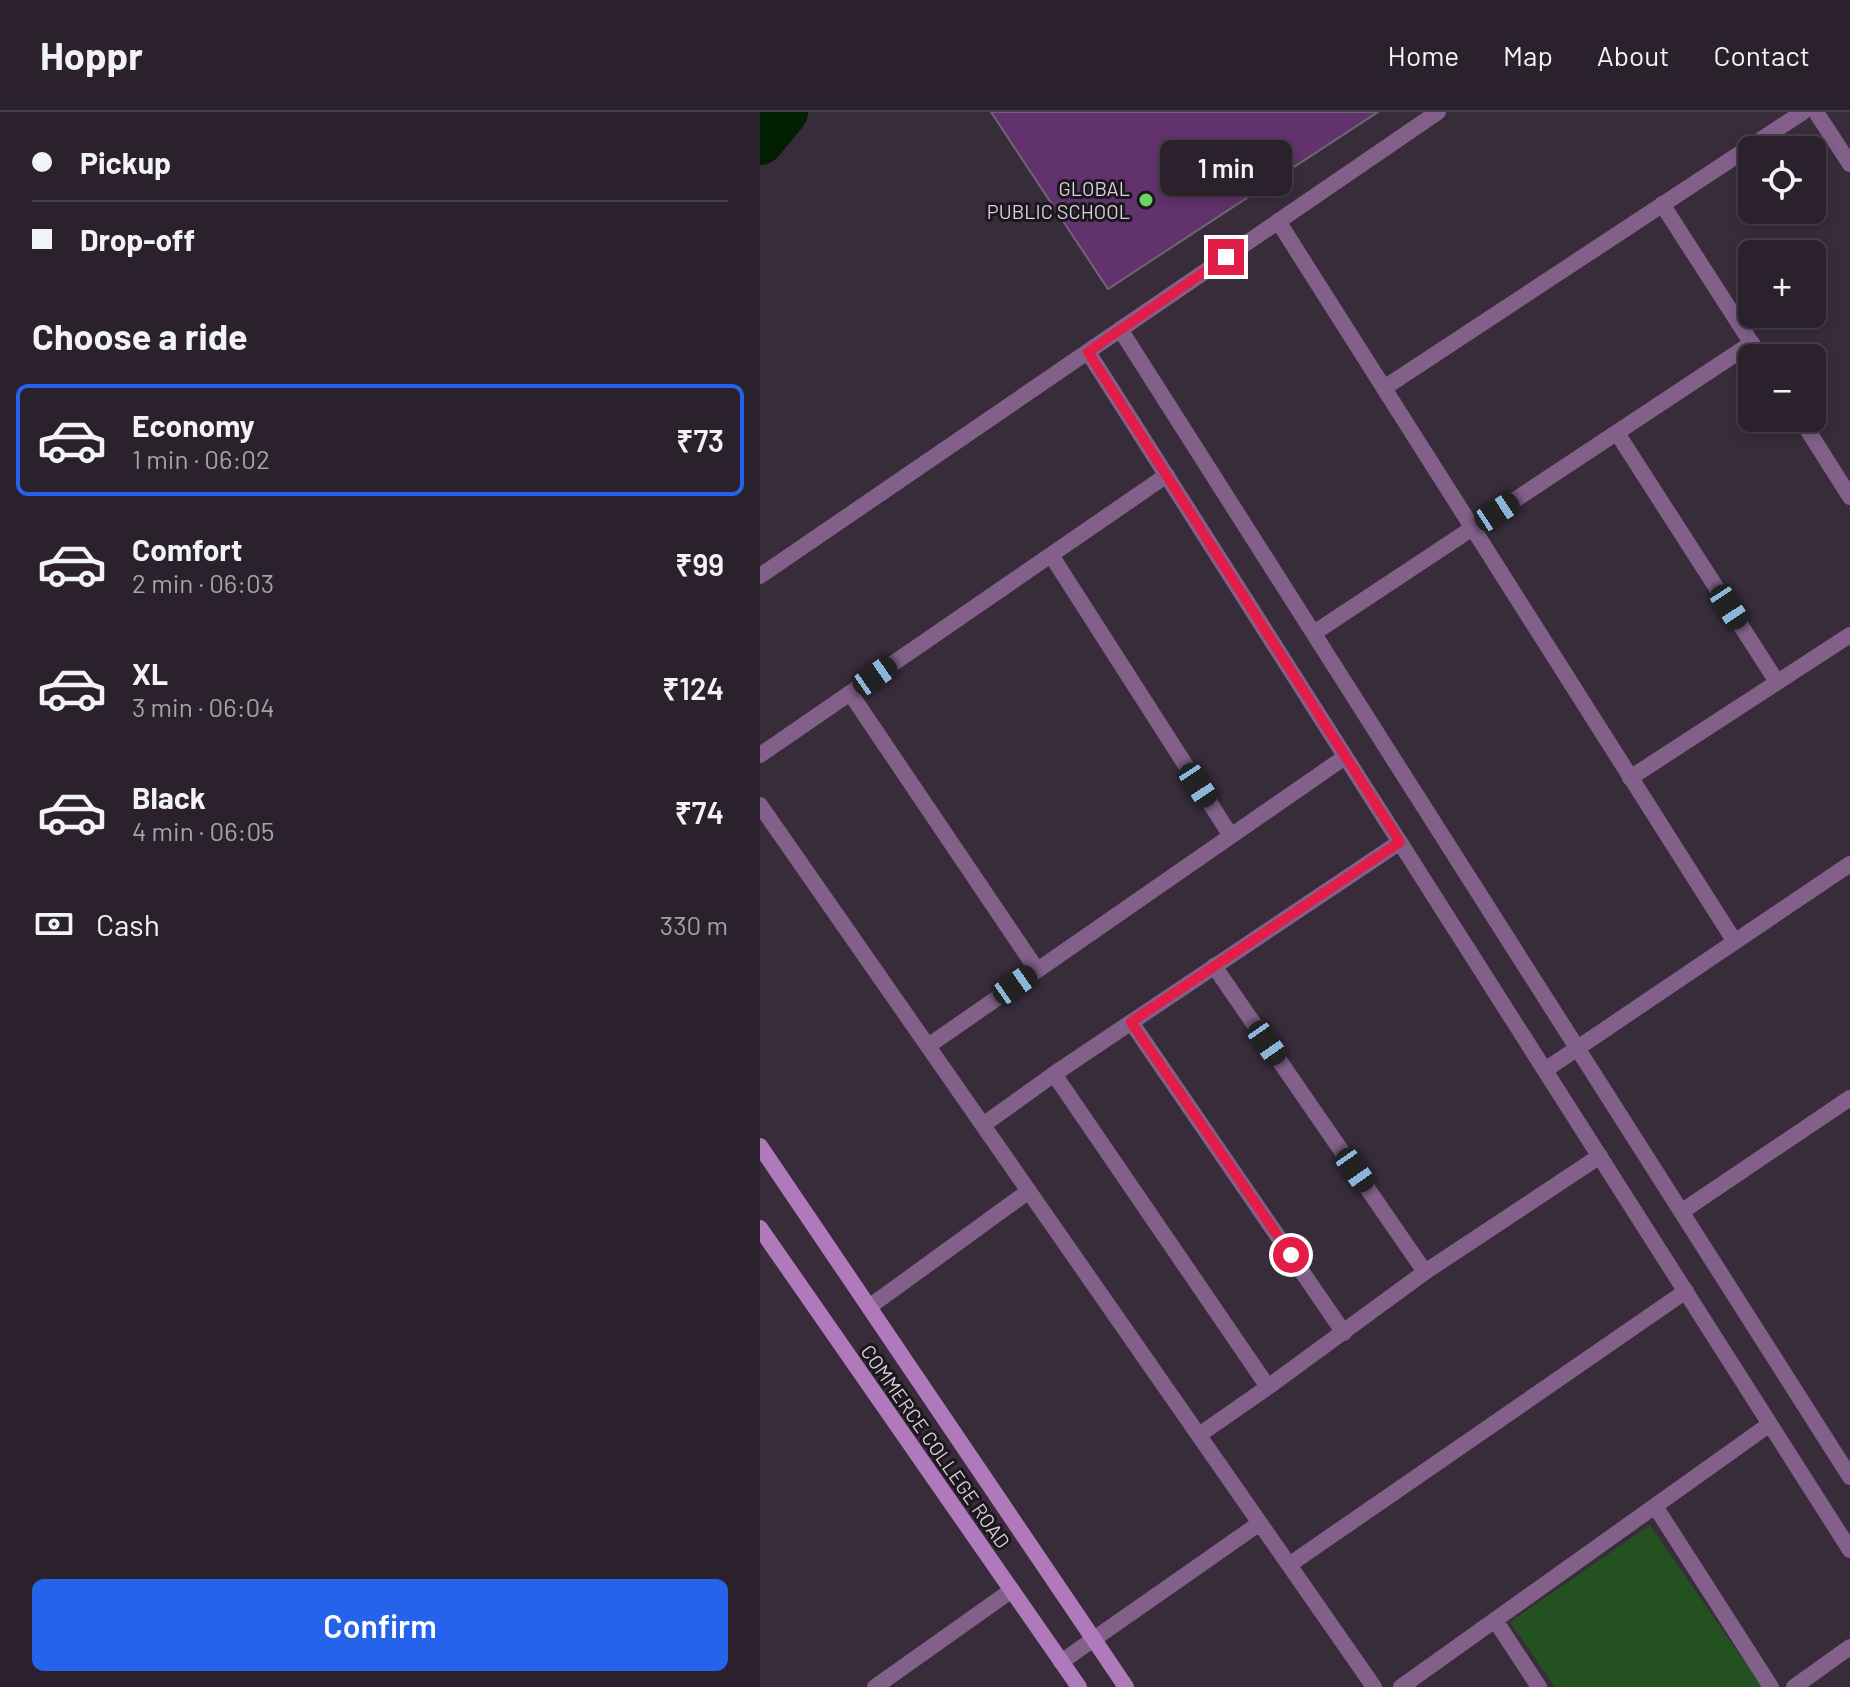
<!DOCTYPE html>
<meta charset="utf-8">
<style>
body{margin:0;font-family:Barlow,sans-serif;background:#322934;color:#f1f3f6;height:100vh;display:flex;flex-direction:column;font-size:30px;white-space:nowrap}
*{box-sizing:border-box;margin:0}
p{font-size:26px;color:#a5a3a9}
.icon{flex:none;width:44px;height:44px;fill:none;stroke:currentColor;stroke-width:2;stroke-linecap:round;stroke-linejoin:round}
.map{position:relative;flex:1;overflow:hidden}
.panel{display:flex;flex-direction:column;background:#2a212c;width:760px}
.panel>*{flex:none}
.hud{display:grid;align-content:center;height:176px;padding:0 32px;background:#2a212c}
.tools{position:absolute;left:978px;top:24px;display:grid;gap:16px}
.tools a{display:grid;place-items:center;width:88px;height:88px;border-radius:12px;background:#2a212c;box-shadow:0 4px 12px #0003,0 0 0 2px #463e48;font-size:40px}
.end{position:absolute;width:36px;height:36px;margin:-18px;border:10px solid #e11d48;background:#fff;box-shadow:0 0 0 4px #fff}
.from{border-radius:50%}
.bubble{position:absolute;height:56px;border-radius:12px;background:#2a212c;box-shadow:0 4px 12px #0003,0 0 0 2px #463e48;font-size:26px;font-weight:600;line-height:56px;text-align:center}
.car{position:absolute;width:24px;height:48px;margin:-24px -12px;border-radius:10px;box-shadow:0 0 6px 2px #0007;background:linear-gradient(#222 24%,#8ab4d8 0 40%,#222 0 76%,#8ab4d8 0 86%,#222 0)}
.hud b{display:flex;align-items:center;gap:28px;height:76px;font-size:30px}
.hud b+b{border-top:2px solid #463e48}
.hud i{width:20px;height:20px;background:#f1f3f6}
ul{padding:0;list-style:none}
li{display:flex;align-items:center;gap:24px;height:112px;margin:0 16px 12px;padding:0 16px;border:4px solid transparent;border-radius:12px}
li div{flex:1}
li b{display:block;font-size:30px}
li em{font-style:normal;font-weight:600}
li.current{border-color:#2563eb}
li>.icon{width:72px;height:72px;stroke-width:1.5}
h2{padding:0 32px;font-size:36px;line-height:96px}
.pay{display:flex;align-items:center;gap:20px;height:88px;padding:0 32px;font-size:30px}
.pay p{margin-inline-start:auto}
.action{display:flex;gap:16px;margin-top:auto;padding:16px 32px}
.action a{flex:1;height:92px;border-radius:12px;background:#2563eb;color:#fff;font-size:32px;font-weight:600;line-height:92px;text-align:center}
header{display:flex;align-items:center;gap:48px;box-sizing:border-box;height:112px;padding:0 40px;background:#2a212c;border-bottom:2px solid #463e48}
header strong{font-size:38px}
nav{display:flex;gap:44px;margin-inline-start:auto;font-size:28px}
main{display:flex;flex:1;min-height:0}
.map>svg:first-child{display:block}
.green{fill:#23511f}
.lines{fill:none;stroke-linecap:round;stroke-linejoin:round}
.river{stroke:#031f02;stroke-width:48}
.building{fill:#61326c;stroke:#716475;stroke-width:2}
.street{stroke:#82608a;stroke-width:16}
.secondary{stroke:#af79bc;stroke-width:16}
.route{stroke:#e11d48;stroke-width:10}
.poi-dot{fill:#6cd362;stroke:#1c171d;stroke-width:3}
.labels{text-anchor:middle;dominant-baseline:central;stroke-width:6;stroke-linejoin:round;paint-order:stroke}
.poi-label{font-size:20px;fill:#d7cfd9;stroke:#1c171d;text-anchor:end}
.street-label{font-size:20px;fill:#d7cfd9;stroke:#1c171d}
</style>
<header>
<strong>Hoppr</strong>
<nav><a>Home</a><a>Map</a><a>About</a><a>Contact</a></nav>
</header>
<main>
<section class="panel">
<div class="hud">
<b><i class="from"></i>Pickup</b>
<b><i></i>Drop-off</b>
</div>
<h2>Choose a ride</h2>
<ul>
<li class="current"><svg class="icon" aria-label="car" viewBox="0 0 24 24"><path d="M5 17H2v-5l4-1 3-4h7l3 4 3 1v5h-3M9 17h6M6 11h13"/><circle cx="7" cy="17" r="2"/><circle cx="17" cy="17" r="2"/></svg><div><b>Economy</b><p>1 min · 06:02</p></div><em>₹73</em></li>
<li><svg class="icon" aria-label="car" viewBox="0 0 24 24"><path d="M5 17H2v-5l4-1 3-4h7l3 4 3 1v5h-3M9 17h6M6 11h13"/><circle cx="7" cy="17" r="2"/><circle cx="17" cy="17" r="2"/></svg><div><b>Comfort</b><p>2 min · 06:03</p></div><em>₹99</em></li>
<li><svg class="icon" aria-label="car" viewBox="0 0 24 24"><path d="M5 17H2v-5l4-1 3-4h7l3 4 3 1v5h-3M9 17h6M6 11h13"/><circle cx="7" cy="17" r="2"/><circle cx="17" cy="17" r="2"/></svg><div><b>XL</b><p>3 min · 06:04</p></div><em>₹124</em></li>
<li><svg class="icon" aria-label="car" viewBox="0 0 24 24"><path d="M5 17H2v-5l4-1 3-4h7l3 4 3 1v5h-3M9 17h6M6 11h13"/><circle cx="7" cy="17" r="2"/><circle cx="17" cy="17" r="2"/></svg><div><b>Black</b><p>4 min · 06:05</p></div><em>₹74</em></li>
</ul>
<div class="pay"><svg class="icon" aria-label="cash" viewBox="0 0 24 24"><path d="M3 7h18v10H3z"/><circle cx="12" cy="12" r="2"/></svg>Cash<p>330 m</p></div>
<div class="action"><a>Confirm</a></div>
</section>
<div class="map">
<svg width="1090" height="1575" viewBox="0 0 1090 1575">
<rect width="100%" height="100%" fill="#382c3b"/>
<path class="green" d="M890 1413 1002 1575H795L750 1510Z"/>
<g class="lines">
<path class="river" d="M0 29 24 0"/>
</g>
<path class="building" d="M231 0H618L348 177Z"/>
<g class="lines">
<path class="street" d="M1056 0 1090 52
M902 92 1001 246
M518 109 975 830
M360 217 1090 1365
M328 240 1090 1438
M624 276 1043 0
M1040 306 1090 385
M857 321 1017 570
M291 443 471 724
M0 464 678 0
M554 521 992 231
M90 581 277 858
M0 643 407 363
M870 666 1090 523
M0 693 614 1575
M454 854 665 1160
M371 910 584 1221
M168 934 585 645
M785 958 1090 752
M294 962 508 1275
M223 1013 294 962 640 730
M921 1100 1090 986
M109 1195 269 1079
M439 1323 508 1275 665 1160 840 1044
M895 1394 1011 1575
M529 1453 926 1179
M735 1508 779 1575
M301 1550 500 1411
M115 1575 252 1478
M641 1575 1010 1312
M1034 1575 1090 1535"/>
<path class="secondary" d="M0 1034 366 1575
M0 1116 319 1575"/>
</g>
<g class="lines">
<path class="route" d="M466 145 328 240 640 730 371 910 531 1143"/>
</g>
<circle class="poi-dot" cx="386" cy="88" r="8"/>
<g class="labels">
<g class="poi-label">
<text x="370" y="76">GLOBAL<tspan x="370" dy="23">PUBLIC SCHOOL</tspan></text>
</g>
<g class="street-label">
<text transform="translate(176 1334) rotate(55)">COMMERCE COLLEGE ROAD</text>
</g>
</g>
</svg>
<div class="tools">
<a><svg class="icon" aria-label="locate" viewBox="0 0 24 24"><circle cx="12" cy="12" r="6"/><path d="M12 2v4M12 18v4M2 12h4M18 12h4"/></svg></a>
<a>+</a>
<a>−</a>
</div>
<i class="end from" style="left:531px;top:1143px"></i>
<i class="end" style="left:466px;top:145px"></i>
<div class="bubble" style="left:400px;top:28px;width:132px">1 min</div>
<i class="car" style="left:737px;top:400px;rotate:57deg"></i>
<i class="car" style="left:969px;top:495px;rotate:147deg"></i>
<i class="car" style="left:115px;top:564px;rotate:55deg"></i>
<i class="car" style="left:438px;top:673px;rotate:147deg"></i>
<i class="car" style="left:255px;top:873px;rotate:55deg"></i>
<i class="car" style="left:507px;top:931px;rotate:145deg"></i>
<i class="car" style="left:595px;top:1058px;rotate:145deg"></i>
</div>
</main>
